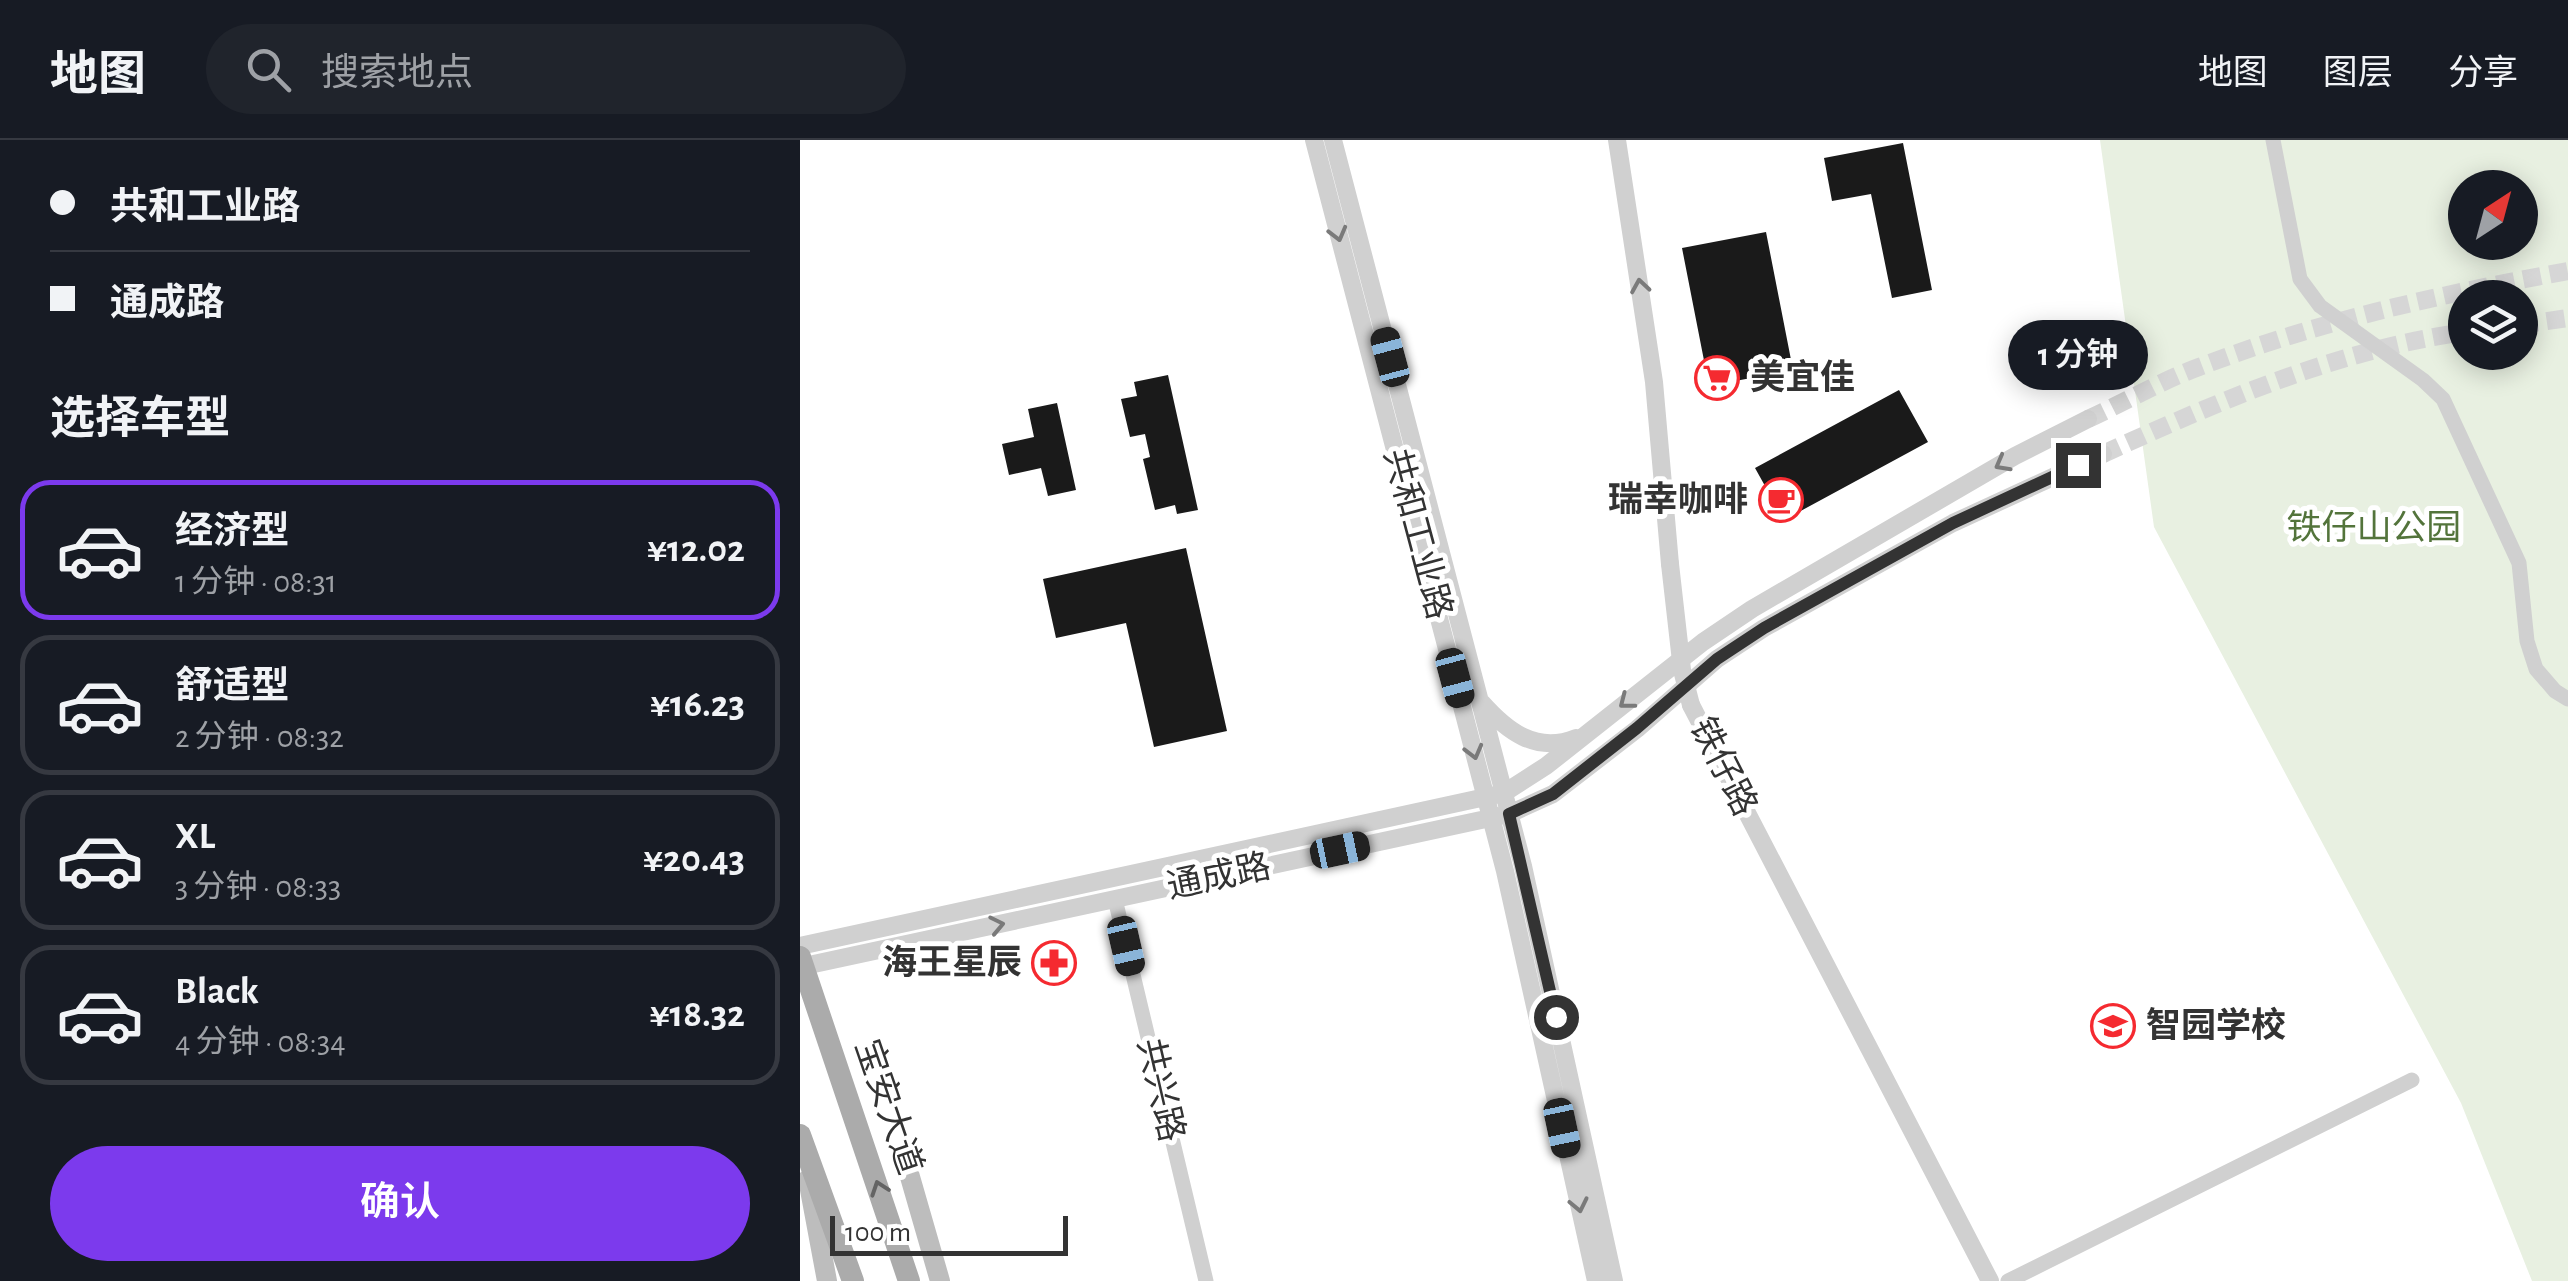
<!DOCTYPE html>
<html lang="zh">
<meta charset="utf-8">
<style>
body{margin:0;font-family:"Alegreya Sans","Noto Sans SC",sans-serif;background:#20242c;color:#f1f3f6;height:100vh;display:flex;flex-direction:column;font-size:38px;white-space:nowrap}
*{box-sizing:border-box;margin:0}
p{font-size:32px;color:#9ea1a6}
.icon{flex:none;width:55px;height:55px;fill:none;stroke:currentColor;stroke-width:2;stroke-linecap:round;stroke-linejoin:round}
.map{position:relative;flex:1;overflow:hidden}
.panel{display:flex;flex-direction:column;background:#171b24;width:800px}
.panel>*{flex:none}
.top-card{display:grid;align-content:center;height:220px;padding:0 50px;background:#171b24}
.needle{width:65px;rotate:36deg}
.controls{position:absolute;left:1648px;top:30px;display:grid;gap:20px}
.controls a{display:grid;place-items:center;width:90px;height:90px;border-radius:50%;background:#171b24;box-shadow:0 5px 25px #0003;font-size:50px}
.scale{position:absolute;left:30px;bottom:25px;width:238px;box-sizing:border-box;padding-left:10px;border:5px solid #333;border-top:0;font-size:28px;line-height:35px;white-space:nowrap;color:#333;-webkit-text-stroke:8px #fff;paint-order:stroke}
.end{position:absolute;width:45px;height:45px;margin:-22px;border:12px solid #333;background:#fff;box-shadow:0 0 0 5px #fff}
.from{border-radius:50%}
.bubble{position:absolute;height:70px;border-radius:35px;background:#171b24;box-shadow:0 5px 25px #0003;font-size:32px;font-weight:600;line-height:70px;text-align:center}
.car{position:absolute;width:30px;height:60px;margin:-30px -15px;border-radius:12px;box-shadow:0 0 8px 2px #0007;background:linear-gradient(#222 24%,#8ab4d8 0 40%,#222 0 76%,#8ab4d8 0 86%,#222 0)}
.top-card b{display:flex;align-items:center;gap:35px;height:95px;font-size:38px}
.top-card b+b{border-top:2px solid #363941}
.top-card i{width:25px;height:25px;background:#f1f3f6}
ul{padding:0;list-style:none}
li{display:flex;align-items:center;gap:30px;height:140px;margin:0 20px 15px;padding:0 30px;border:5px solid #363941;border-radius:30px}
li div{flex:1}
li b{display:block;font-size:38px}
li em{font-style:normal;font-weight:600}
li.on{border-color:#7c3aed}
li>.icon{width:90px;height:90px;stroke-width:1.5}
h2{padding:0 50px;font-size:45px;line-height:120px}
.button{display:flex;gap:20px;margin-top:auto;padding:20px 50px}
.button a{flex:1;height:115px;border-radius:60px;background:#7c3aed;color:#fff;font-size:40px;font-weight:600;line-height:115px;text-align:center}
header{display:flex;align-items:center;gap:60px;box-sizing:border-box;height:140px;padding:0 50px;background:#171b24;border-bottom:2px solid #363941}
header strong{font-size:48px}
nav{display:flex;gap:55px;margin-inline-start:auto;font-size:35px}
.search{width:700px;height:90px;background:#20242c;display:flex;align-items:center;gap:25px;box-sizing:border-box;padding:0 35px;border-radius:55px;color:#9ea1a6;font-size:38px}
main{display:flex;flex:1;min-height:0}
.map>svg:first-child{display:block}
.green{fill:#e8f0e1;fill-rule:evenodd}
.building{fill:#1a1a1a}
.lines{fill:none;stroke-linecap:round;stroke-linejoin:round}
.tertiary-tunnel{stroke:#d6d6d6;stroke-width:18;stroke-dasharray:18 9;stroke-linecap:butt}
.minor{stroke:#d0d0d0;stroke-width:15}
.tertiary{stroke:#d0d0d0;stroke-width:18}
.secondary{stroke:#bdbdbd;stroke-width:20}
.primary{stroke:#ababab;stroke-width:22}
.tertiary-bridge{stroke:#d0d0d0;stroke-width:18}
.oneway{stroke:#7a7a7a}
.oneway2{stroke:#636363}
.route{stroke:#333;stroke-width:12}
.labels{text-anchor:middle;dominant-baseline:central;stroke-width:10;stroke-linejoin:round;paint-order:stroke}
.poi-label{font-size:35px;font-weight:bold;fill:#333;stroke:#fff;text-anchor:start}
.park-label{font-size:35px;fill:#53743b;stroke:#fff}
.street-label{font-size:35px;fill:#333;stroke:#fff}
</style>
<header>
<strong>地图</strong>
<div class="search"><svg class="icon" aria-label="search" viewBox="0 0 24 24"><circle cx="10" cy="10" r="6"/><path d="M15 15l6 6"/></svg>搜索地点</div>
<nav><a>地图</a><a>图层</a><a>分享</a></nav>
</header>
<main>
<section class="panel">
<div class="top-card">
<b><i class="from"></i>共和工业路</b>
<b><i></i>通成路</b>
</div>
<h2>选择车型</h2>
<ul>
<li class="on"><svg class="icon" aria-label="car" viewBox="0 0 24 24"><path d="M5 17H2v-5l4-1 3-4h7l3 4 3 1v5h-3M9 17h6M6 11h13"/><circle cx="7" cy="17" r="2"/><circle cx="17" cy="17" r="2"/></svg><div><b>经济型</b><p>1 分钟 · 08:31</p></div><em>¥12.02</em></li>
<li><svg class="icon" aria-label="car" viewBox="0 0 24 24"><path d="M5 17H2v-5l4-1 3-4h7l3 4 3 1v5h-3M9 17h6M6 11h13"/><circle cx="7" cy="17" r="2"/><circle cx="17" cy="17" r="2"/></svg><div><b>舒适型</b><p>2 分钟 · 08:32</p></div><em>¥16.23</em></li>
<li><svg class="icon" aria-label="car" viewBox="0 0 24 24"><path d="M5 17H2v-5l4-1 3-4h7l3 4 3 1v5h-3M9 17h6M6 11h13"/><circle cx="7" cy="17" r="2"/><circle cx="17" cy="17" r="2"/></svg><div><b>XL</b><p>3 分钟 · 08:33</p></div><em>¥20.43</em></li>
<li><svg class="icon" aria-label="car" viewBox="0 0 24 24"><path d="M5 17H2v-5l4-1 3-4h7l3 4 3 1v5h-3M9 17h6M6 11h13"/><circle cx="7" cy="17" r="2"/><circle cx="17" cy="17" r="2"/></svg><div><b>Black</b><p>4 分钟 · 08:34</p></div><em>¥18.32</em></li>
</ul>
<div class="button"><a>确认</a></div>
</section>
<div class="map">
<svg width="1768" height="1141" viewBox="0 0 1768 1141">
<rect width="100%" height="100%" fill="#fff"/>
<path class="green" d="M1300 0H1768V1141H1732L1661 963 1354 387ZM1665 48H1720V102H1665ZM1665 158H1720V212H1665Z"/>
<path class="building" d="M1103 3 1132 150 1092 158 1071 54 1032 61 1024 18Z
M966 92 993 230 909 246 882 108Z
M368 235 398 370 377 374 375 365 355 370 343 319 350 317 345 294 330 297 321 259 337 256 334 242Z
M1099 250 1128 302 984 380 955 328Z
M257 263 276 350 248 356 241 328 209 335 202 304 234 297 228 269Z
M386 408 427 591 354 607 326 483 256 498 243 439Z"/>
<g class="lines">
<path class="tertiary-tunnel" d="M1720 185 1768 178
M1288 279C1325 262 1361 241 1399 227 1519 181 1642 154 1768 131
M1303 314C1419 261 1537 210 1665 192"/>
<path class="minor" d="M1473 0 1500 139 1520 166 1623 240 1643 259 1719 423 1727 501 1736 529 1755 551 1768 559
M315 759 406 1141
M1208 1141 1612 940"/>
<path class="tertiary" d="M514 0 705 731 796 1141
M533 0 723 726 814 1141
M817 0 854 242 870 424
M682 563C707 591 736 614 776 598
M891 565 1190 1141
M0 806 704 653 746 626 903 502 952 469 1215 316 1288 279
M0 827 709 674 753 654 837 589 917 519 964 488 1153 383 1303 314"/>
<path class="secondary" d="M104 1016 140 1141
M8 1039 27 1141"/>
<path class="primary" d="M0 817 109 1141
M0 995 53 1141"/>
<path class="tertiary-bridge" d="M870 424 882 530 891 565"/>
</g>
<defs><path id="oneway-chevron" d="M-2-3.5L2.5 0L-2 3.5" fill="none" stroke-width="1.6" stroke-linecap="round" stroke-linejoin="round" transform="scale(2.5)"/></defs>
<g class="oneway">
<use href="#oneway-chevron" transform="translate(538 94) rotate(75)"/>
<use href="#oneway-chevron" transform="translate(840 146) rotate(-99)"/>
<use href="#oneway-chevron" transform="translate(1202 324) rotate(151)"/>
<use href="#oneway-chevron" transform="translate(826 562) rotate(142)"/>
<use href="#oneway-chevron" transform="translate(674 612) rotate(75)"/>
<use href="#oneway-chevron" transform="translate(197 785) rotate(-12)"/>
<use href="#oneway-chevron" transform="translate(779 1065) rotate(78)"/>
</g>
<use class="oneway2" href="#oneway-chevron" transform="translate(79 1048) rotate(-109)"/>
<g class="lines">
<path class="route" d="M756 877 709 674 753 654 837 588 917 519 964 488 1153 383 1278 325"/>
</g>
<defs>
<g id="supermarket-ring" transform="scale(2.25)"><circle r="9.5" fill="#fff" stroke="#f52a30" stroke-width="1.5"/><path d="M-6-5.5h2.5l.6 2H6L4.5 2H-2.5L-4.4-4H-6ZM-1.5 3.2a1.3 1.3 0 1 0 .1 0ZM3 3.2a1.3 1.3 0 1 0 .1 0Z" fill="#f52a30"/></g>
<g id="cafe-ring" transform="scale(2.25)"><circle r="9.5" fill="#fff" stroke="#f52a30" stroke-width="1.5"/><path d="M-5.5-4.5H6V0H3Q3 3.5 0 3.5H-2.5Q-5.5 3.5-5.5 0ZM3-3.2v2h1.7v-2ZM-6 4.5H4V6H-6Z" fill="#f52a30"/></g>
<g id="pharmacy-ring" transform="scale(2.25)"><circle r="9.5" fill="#fff" stroke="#f52a30" stroke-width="1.5"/><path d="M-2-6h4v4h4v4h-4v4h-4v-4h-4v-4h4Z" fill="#f52a30"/></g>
<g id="school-ring" transform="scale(2.25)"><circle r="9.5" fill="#fff" stroke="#f52a30" stroke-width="1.5"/><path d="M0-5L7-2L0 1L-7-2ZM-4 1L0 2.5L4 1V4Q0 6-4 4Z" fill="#f52a30"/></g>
</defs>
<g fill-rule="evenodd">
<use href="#supermarket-ring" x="917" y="238"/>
<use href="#cafe-ring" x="981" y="360"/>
<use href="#pharmacy-ring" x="254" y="823"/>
<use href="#school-ring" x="1313" y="886"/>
</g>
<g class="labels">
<g class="poi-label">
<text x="950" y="238">美宜佳</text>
<text x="948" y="360" text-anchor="end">瑞幸咖啡</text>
<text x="222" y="823" text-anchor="end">海王星辰</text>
<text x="1346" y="886">智园学校</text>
</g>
<g class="park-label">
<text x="1574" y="388">铁仔山公园</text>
</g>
<g class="street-label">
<text transform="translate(617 394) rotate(75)">共和工业路</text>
<text transform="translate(923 627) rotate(63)">铁仔路</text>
<text transform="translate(419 737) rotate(-12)">通成路</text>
<text transform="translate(360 950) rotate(77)">共兴路</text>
<text transform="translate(88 967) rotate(71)">宝安大道</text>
</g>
</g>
</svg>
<div class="controls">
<a><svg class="needle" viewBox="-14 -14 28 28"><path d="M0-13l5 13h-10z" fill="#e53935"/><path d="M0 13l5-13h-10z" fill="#9ea1a6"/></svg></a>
<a><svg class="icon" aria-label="layers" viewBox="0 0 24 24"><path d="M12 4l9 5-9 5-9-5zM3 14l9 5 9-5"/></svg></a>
</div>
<div class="scale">100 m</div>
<i class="end from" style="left:756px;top:877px"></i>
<i class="end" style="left:1278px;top:325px"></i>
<div class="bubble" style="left:1208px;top:180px;width:140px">1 分钟</div>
<i class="car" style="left:590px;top:217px;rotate:345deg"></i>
<i class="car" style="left:655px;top:538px;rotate:165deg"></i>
<i class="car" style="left:540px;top:710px;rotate:78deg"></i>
<i class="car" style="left:326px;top:806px;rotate:167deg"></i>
<i class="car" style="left:762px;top:988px;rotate:168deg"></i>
</div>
</main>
